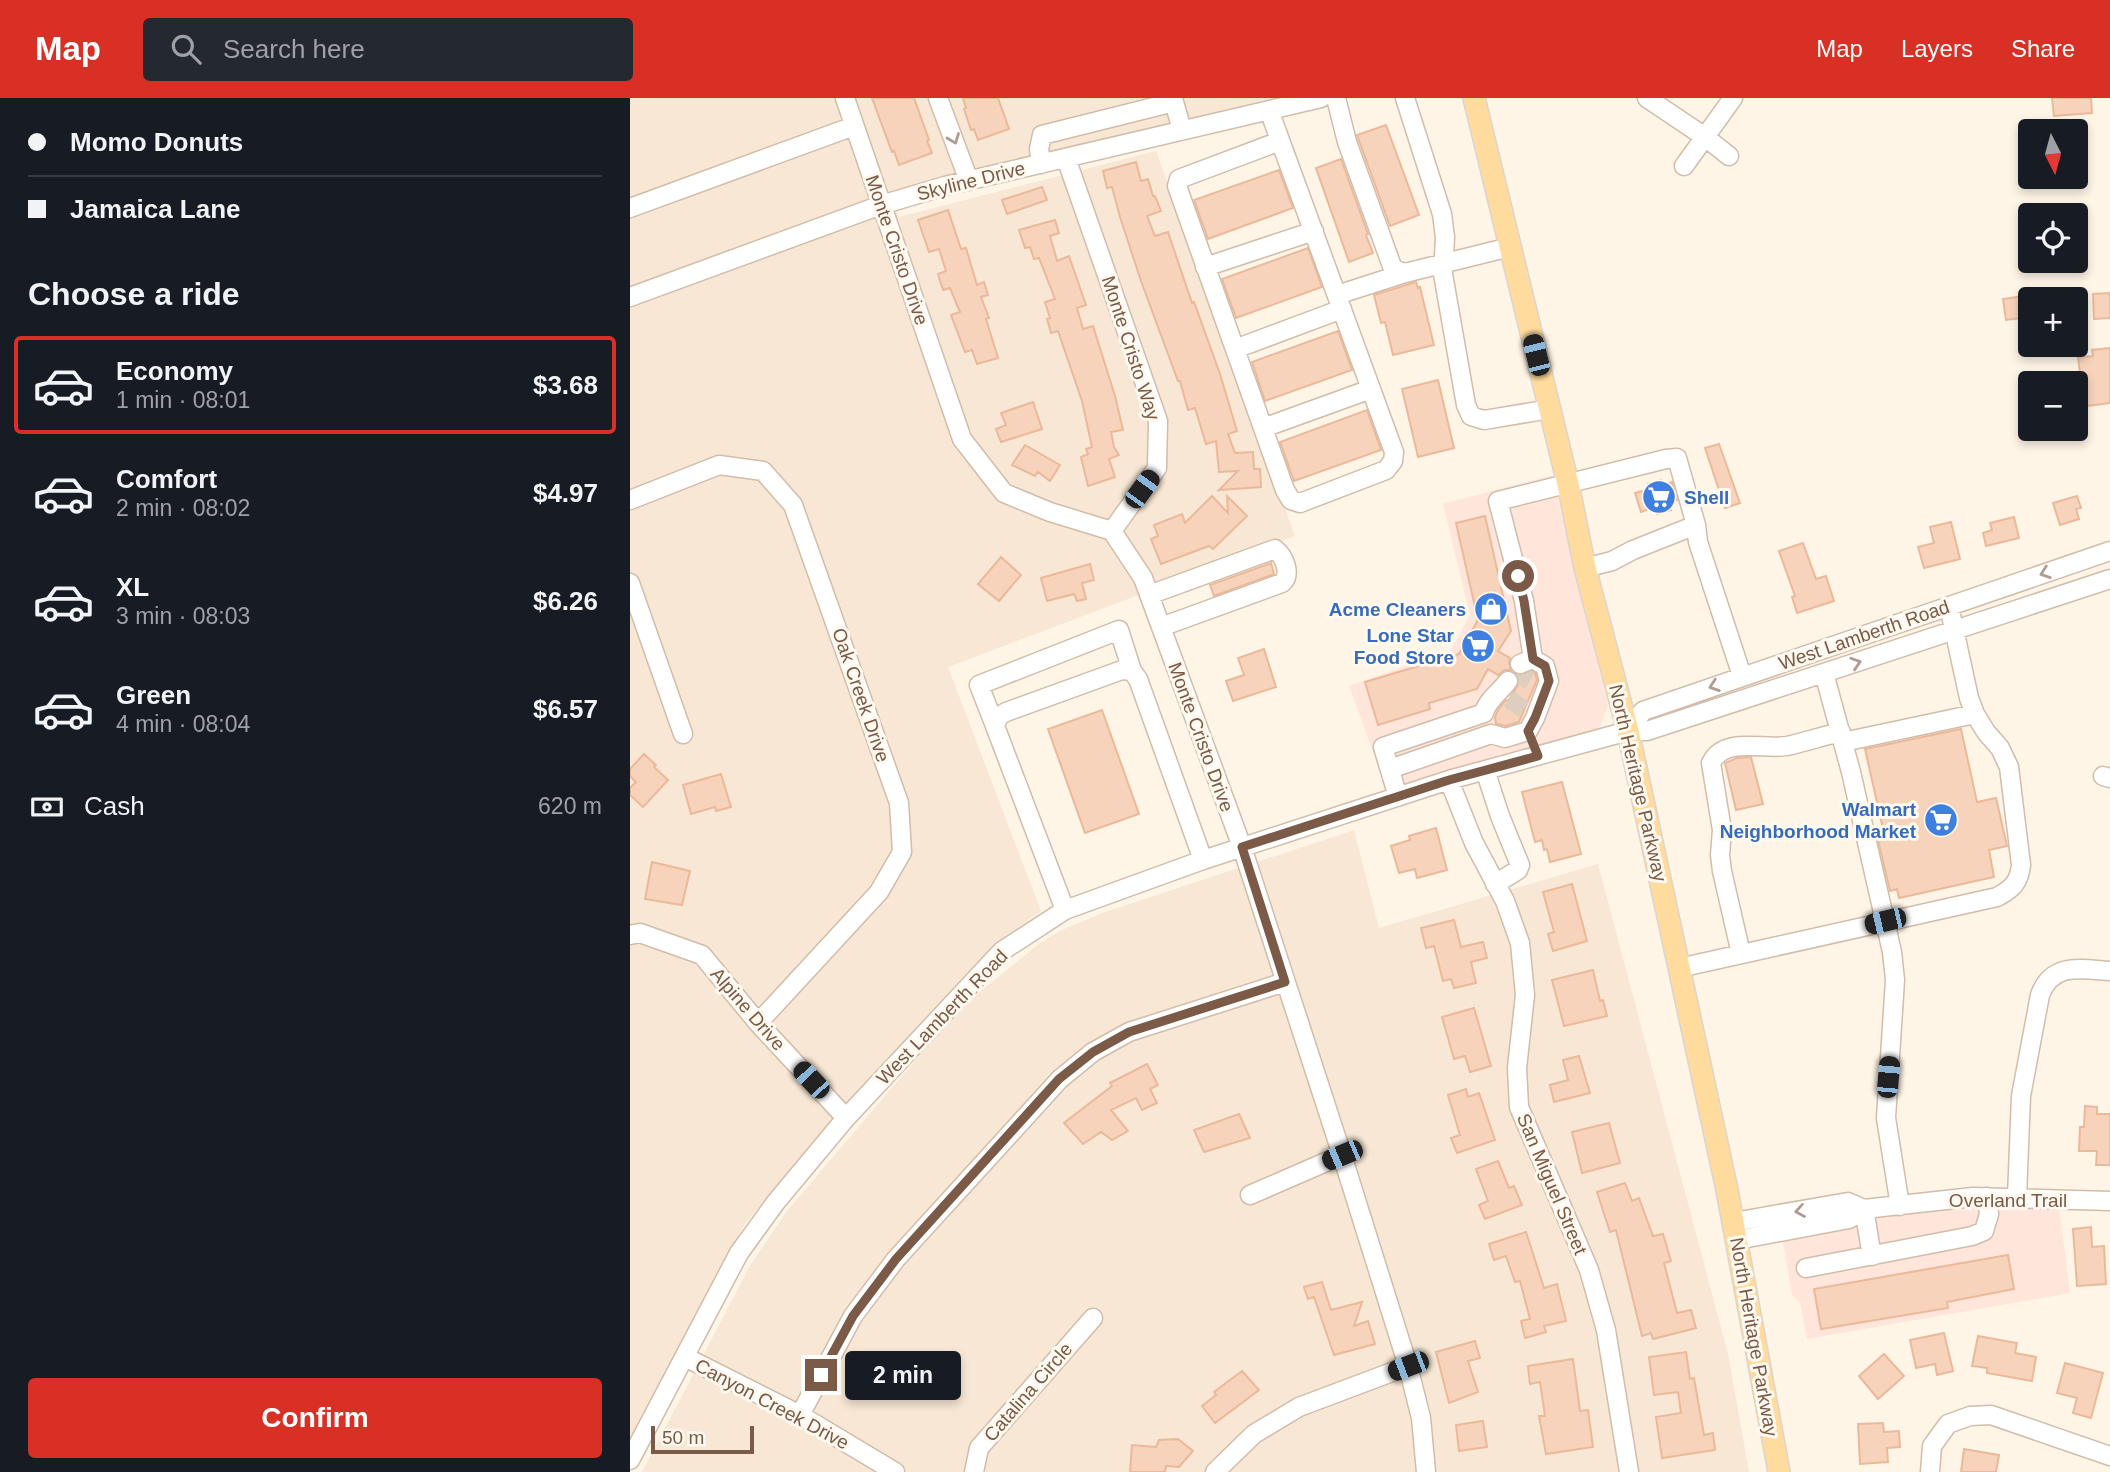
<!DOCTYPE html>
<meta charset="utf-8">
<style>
body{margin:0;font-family:Helvetica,sans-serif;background:#242831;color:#f1f3f6;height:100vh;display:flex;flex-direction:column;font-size:26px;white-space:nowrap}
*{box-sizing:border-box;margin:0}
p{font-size:23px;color:#9ea1a6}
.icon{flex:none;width:38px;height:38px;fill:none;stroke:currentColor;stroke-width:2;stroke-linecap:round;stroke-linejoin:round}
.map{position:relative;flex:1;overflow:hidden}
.sheet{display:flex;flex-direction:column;background:#171b24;width:630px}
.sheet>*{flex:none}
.top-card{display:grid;align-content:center;height:154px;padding:0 28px;background:#171b24}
.needle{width:46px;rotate:174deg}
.fabs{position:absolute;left:1388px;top:21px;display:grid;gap:14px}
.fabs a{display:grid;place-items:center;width:70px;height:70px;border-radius:7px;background:#171b24;box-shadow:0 4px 10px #0003;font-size:35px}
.scale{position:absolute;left:21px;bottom:18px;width:103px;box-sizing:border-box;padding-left:7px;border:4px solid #7b5a48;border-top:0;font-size:19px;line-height:24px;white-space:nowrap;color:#7b5a48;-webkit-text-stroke:5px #fff9ef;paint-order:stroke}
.end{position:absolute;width:32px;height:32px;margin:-16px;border:9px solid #7b5a48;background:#fff;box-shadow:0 0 0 4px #fff}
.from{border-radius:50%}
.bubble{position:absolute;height:49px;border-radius:7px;background:#171b24;box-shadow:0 4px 10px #0003;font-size:23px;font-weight:700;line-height:49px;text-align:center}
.car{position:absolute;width:21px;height:42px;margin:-21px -10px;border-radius:9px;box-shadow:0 0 5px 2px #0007;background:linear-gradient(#222 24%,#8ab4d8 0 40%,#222 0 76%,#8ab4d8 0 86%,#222 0)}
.top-card b{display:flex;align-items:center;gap:24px;height:66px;font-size:26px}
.top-card b+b{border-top:2px solid #363941}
.top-card i{width:18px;height:18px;background:#f1f3f6}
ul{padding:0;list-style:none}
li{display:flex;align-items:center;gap:21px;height:98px;margin:0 14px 10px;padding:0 14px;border:4px solid transparent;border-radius:7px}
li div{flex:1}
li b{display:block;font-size:26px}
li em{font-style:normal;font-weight:700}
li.on{border-color:#d93025}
li>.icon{width:63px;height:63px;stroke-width:1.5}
h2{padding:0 28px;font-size:32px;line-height:84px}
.pay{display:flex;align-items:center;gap:18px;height:77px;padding:0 28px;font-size:26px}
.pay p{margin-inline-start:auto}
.button{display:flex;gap:14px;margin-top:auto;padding:14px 28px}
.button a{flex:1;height:80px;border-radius:7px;background:#d93025;color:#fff;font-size:28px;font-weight:700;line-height:80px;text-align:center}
header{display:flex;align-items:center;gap:42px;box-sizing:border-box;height:98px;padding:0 35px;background:#d93025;color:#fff}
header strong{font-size:33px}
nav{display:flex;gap:38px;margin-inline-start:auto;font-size:24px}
.search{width:490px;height:63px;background:#242831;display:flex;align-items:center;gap:18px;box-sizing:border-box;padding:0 24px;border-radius:7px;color:#9ea1a6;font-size:26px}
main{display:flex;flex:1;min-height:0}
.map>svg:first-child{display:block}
.residential{fill:#f7e7d4}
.commercial{fill:#ffe5da}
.building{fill:#f7d3bb;stroke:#ebb99a;stroke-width:2}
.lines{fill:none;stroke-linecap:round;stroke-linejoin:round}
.minor-tunnel{stroke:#ddcebf;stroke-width:18;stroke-dasharray:18 9;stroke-linecap:butt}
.minor-casing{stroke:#d2bcaa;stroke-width:21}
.major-casing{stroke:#ddd4cf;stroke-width:24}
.minor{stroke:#fff;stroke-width:18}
.major{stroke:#ffdb9d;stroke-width:21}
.oneway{stroke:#b09c91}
.route{stroke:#7b5a48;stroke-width:9}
.labels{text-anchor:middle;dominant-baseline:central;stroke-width:6;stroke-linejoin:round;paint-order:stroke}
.street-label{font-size:19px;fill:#7b5a48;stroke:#fff9ef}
.shop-label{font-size:19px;font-weight:bold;fill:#366cbe;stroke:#fff9ef;text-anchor:end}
</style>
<header>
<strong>Map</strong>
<div class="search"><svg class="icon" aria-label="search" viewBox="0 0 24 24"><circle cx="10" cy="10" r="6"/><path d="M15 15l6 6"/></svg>Search here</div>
<nav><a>Map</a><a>Layers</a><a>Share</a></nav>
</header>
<main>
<section class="sheet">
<div class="top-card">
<b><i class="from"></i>Momo Donuts</b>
<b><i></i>Jamaica Lane</b>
</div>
<h2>Choose a ride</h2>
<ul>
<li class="on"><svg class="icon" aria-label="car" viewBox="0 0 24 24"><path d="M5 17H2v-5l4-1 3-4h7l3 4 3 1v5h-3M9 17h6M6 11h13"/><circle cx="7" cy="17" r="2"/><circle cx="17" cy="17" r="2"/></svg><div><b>Economy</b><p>1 min · 08:01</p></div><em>$3.68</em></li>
<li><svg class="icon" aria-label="car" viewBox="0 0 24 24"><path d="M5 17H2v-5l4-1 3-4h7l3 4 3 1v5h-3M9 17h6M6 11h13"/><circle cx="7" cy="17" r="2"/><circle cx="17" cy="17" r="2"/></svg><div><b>Comfort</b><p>2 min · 08:02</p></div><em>$4.97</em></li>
<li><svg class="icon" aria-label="car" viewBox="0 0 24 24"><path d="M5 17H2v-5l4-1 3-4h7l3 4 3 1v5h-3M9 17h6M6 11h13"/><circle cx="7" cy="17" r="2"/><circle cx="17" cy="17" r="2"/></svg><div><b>XL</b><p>3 min · 08:03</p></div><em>$6.26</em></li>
<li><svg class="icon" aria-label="car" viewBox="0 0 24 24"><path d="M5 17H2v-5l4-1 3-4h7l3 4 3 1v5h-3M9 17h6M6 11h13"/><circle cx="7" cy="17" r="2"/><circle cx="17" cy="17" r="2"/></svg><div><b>Green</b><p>4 min · 08:04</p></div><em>$6.57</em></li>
</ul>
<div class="pay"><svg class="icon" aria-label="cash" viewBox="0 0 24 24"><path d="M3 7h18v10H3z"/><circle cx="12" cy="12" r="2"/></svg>Cash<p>620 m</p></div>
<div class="button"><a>Confirm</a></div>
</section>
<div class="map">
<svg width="1480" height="1374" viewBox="0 0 1480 1374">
<rect width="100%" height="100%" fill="#fef5e7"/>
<path class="residential" d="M0 0H674L258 99 269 119 526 53 665 438 318 569 411 813 372 841 342 870 221 1002 114 1127 90 1172 47 1258 0 1340Z
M724 732 749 830 968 766 1098 1256 1119 1374H12L121 1166 157 1113 330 910 410 845 432 832 475 814Z"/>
<path class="commercial" d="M922 377 978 608 970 629 963 634 759 697 719 588 821 552 840 517 813 406Z
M1322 1103 1429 1110 1440 1195 1177 1241 1170 1204 1162 1197 1152 1138Z"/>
<path class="building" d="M242 0H284L299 42 297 43 302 55 269 67 264 53 262 54Z
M333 0H368L379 31 348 42 344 31 341 32 334 11 336 10Z
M1422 0H1461L1462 15 1424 18Z
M756 27 789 117 760 128 727 37Z
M711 61 738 136 736 137 743 155 719 164 686 70Z
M506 64 511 83 518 81 523 98H525L531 113 517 118 525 138 538 134 562 205 564 204 590 276 607 333 598 336 605 355 623 354 624 371H630L631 389 589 392 608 373 589 374 586 343 576 346 565 310 558 312 550 283H548L511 183 490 119 482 89 477 90 473 73Z
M649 72 663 110 578 141 564 102Z
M412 89 417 102 377 116 372 102Z
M318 112 331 151 336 150 347 187 354 184 358 197 351 199 359 220 356 221 368 260 347 266 342 252 335 254 321 217 330 214 320 190 313 192 308 176 316 173 309 151 299 154 288 122Z
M425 122 429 135 420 138 427 163 439 158 456 207 447 210 453 231 463 228 485 298 493 332 481 334 484 349 489 357 479 361 485 379 458 388 451 359 458 356 456 351 462 349 452 303 428 233 421 235 417 221 420 220 415 204 425 201 409 160 404 161 400 149 395 150 389 132Z
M678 150 692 189 606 220 592 181Z
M786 184 788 190 790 189 804 247 763 257 755 224 751 225 744 197Z
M1480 195V220L1464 221 1463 196Z
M1400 197V219L1376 222 1373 201Z
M708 233 722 272 635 303 622 264Z
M1480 250V305L1457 308 1455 283 1451 284 1448 259 1463 258 1462 252Z
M808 282 824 350 788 359 772 291Z
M403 304 412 331 371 344 366 331 376 327 371 315Z
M737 312 751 352 664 383 650 344Z
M1089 346 1110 405 1095 410 1075 350Z
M395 347 430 367 420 383 408 374 405 378 382 367Z
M1031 382 1033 387 1042 384 1047 402 1038 405 1041 412 1027 416 1025 409 1011 414 1005 395 1020 391 1018 386Z
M582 398 598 415 597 398 617 418 583 451 579 448 531 466 521 441 528 438 524 427 552 416 555 425Z
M1447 398 1451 410 1446 411 1449 421 1430 427 1423 405Z
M855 418 881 533 868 553 880 560 879 565 881 572H875L868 577 858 571 847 591 799 605 800 611 748 627 735 584 829 556 848 522 826 425Z
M1384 419 1389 440 1356 448 1353 435 1362 432 1360 425Z
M1321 424 1330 461 1294 470 1288 449 1304 445 1300 429Z
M1173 445 1186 481 1196 478 1204 503 1167 515 1162 499 1165 498 1149 453Z
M371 459 391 477 369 503 348 486Z
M641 465 644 476 584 498 580 487Z
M460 466 464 482 452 485 456 501 447 503 444 496 417 503 411 480Z
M634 551 646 589 603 603 596 583 614 577 608 560Z
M902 574 905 575 907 582 889 624 875 628 866 626 865 619 868 612 875 603 879 602 889 585 887 577Z
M472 612 509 716 455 735 418 631Z
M1331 631 1347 704 1366 700 1377 748 1359 752 1364 779 1269 800 1267 791 1260 793 1248 742 1255 740 1235 651Z
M14 656 26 667 24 669 38 682 13 709 0 697V690L6 684 0 678V671Z
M1121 659 1133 706 1106 712 1095 665 1107 660Z
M91 676 101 709 86 713 85 709 61 716 53 687Z
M932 684 951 756 920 764 917 751 914 752 912 742 905 744 892 694Z
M806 730 817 772 787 780 785 771 769 775 761 748 780 742 779 738Z
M22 764 60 773 52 807 15 801Z
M942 786 957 843 923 853 918 836 924 834 913 794Z
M824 822 831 849 853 844 857 860 841 864 846 885 824 890 821 881 813 883 804 848 796 850 791 830Z
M963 872 970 903 973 902 977 918 934 928 922 882Z
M844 910 861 968 840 974 835 958 824 961 812 919Z
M949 958 960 995 924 1004 920 987 938 982 933 962Z
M517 966 528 987 520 991 527 1005 512 1012 506 1000 481 1012 498 1033 482 1042 471 1034 453 1046 434 1025 482 988 480 985Z
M836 991 838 999 849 995 865 1042 827 1055 821 1040 830 1037 818 997Z
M1455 1008 1467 1009V1016H1480V1067H1466L1467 1053H1449L1450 1029H1454Z
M609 1016 620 1040 574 1054 564 1032Z
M979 1025 990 1065 952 1075 942 1034Z
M868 1063 879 1090 884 1088 892 1107 855 1121 849 1107 858 1103 846 1071Z
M995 1085 1002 1103 1009 1100 1023 1138 1033 1136 1041 1163 1034 1165 1047 1215 1061 1212 1066 1230 1023 1241 1021 1235 1012 1238 986 1132 980 1134 967 1094Z
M1461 1129 1462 1149 1474 1148 1476 1186 1447 1188 1443 1131Z
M896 1134 914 1190 927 1186 936 1223 914 1228 916 1234 895 1240 891 1223 900 1221 890 1183 885 1184 876 1158 864 1162 859 1146Z
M1378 1157 1384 1191 1317 1204 1318 1210 1191 1231 1184 1191Z
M692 1184 701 1212 732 1204 724 1228 738 1223 745 1246 704 1257 684 1199 678 1201 674 1189Z
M1314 1235 1323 1273 1307 1277 1305 1266 1286 1270 1280 1242Z
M1348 1238 1387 1245 1385 1255 1406 1259 1402 1283 1357 1275V1270L1342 1268Z
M845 1243 850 1260 838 1263 848 1294 819 1305 806 1254Z
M1056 1254 1060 1281 1064 1280 1074 1337 1083 1335 1085 1352 1032 1360 1026 1319 1051 1315 1048 1294 1024 1297 1019 1259Z
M1254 1256 1274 1278 1248 1301 1229 1278Z
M943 1261 950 1313 958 1312 963 1349 916 1356 909 1318H915L910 1284 900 1286 898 1268Z
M1435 1265 1473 1275 1461 1320 1443 1315 1447 1300 1427 1295Z
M612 1273 629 1292 585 1325 572 1308 586 1297 584 1294Z
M853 1323 857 1349 829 1353 826 1327Z
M1253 1325 1254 1334 1269 1333 1270 1349 1257 1350 1258 1364 1230 1366 1228 1326Z
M548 1341 563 1353 549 1369 536 1368 535 1374H500L502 1347 526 1349 529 1342Z
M1334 1351 1369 1357 1366 1374H1331Z"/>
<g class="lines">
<path class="minor-tunnel" d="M884 574 910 588
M879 601 896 613"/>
<g class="minor-casing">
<path id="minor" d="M215 0 332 341 374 395 420 414 482 433 513 480 612 749 712 1057 778 1268 791 1320 796 1374
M308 0 339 83
M706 0 717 44 763 171 775 175 880 149
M775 0 812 116 815 139 813 176 836 307 841 318 854 322 920 311
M1017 0 1075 39 1099 58
M639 12 764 354 763 363 756 372 670 405 661 402 655 392 547 88 549 81 650 43
M436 60 528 323 527 370 482 433
M411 66 409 51 412 37 544 4 552 32
M1054 68 1103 0
M0 110 224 28
M575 169 684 133
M707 197 775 175
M0 199 251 107 315 88 691 0
M605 251 712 211
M633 330 741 291
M0 402 89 367 133 373 163 407 269 705 272 754 249 794 128 925
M955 470 982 463 1003 452 1066 427
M0 485 53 636
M519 497 645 451C654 458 662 476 652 485L531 529
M890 566 903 561 894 503 868 403 1036 361 1047 360 1066 427 1068 444 1112 578
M1194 575 1221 674 1262 854 1265 882 1256 1020 1270 1108
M365 628 349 587 489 532 502 573
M998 633 1013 613 1480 453
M1213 644 1345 616
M760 671 861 636 875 640 898 633 905 620 919 583 915 568 903 561
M855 672 870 718 890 767 888 772 865 786
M1473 678 1480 680
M819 682 844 745 875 803 890 845 895 897 887 970 889 1009 959 1172 976 1232 999 1374
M768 699 753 649 854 615C857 602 870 594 878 583
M435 812 365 628 369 618 376 614 492 572 502 573 508 581 573 762
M0 837 10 835 72 857 128 925 216 1020
M1111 856 1092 773 1090 757 1092 732 1081 665C1094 638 1133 652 1157 648 1175 644 1193 638 1211 634
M1049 870 1367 799C1382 791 1389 785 1391 767L1379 669 1370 650 1356 634 1345 616 1339 600 1319 508
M620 1097 712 1057
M1387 1099 1391 998 1410 897C1422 864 1451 871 1480 873
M1234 1111 1242 1158
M1104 1124 1218 1104 1234 1111
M1107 1142 1219 1121 1234 1111 1343 1099 1480 1103
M1176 1170 1342 1138 1354 1133 1359 1116 1357 1099
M55 1259 170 1317 265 1374
M170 1317 223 1218 266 1161 430 981 463 954 499 934 655 884
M0 1362 109 1155 146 1104 216 1020 372 853 435 812 573 762 819 682 998 633H1017L1480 481
M344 1374 349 1350 463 1220
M585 1374 624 1336 669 1309 778 1268
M1300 1374 1302 1348 1318 1326 1340 1318 1361 1317 1480 1358"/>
</g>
<g class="major-casing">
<path id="major" d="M844 0 938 386 955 470 998 633 1097 1092 1149 1374"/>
</g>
<use href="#minor" class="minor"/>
<use href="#major" class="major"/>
</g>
<defs><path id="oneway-chevron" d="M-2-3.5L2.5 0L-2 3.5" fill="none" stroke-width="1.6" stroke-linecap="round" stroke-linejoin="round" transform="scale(1.75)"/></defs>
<g class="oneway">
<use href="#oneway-chevron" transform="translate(324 41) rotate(69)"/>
<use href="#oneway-chevron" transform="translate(1415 475) rotate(161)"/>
<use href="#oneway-chevron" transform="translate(1226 565) rotate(-18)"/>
<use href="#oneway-chevron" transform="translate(1084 588) rotate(161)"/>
<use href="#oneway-chevron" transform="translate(1170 1113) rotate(170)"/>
</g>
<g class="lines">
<path class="route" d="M191 1277 223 1218 266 1161 429 981 463 954 499 934 655 884 612 749 819 682 908 658 898 633 905 620 919 583 915 568 903 561 894 503 888 478"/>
</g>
<defs>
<g id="supermarket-disc" transform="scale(1.75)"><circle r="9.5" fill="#3f7fe0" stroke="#fff9ef"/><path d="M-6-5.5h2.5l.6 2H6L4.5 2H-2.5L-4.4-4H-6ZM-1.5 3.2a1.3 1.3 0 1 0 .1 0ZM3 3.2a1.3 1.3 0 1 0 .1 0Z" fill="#fff"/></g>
<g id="shop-disc" transform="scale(1.75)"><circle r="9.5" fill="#3f7fe0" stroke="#fff9ef"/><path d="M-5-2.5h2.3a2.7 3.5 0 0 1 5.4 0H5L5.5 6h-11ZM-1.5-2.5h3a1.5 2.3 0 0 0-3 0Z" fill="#fff"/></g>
</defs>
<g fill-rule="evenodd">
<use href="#supermarket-disc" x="1029" y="399"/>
<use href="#shop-disc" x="861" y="511"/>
<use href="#supermarket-disc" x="848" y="548"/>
<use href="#supermarket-disc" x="1311" y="722"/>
</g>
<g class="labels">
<g class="street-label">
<text transform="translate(341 83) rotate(-14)">Skyline Drive</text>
<text transform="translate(267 152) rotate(71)">Monte Cristo Drive</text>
<text transform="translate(501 250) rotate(72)">Monte Cristo Way</text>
<text transform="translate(1234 537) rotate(-19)">West Lamberth Road</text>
<text transform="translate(231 597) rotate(71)">Oak Creek Drive</text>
<text transform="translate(571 639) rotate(70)">Monte Cristo Drive</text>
<text transform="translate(1008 685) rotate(77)">North Heritage Parkway</text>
<text transform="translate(118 911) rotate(49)">Alpine Drive</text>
<text transform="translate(312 919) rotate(-46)">West Lamberth Road</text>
<text transform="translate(922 1086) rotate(67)">San Miguel Street</text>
<text x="1378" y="1102">Overland Trail</text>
<text transform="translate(1124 1239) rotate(80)">North Heritage Parkway</text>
<text transform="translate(398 1294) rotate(-49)">Catalina Circle</text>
<text transform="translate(142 1306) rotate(28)">Canyon Creek Drive</text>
</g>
<g class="shop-label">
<text x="1054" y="399" text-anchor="start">Shell</text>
<text x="836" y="511">Acme Cleaners</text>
<text x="824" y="537">Lone Star<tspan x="824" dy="22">Food Store</tspan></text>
<text x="1286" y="711">Walmart<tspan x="1286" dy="22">Neighborhood Market</tspan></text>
</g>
</g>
</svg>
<div class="fabs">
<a><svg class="needle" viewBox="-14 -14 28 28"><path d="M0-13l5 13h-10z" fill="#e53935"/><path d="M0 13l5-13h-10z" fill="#9ea1a6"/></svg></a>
<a><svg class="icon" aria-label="locate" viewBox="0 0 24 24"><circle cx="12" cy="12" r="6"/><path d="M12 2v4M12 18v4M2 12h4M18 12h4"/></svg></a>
<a>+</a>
<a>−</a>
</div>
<div class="scale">50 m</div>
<i class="end from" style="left:888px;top:478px"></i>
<i class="end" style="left:191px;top:1277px"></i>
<div class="bubble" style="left:215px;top:1253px;width:116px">2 min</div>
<i class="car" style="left:906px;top:257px;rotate:346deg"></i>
<i class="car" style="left:512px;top:391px;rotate:36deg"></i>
<i class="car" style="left:1255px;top:823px;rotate:257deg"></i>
<i class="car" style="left:1258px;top:979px;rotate:5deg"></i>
<i class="car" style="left:181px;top:982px;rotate:317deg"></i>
<i class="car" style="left:712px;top:1057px;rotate:247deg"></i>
<i class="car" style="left:778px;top:1268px;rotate:249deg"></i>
</div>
</main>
